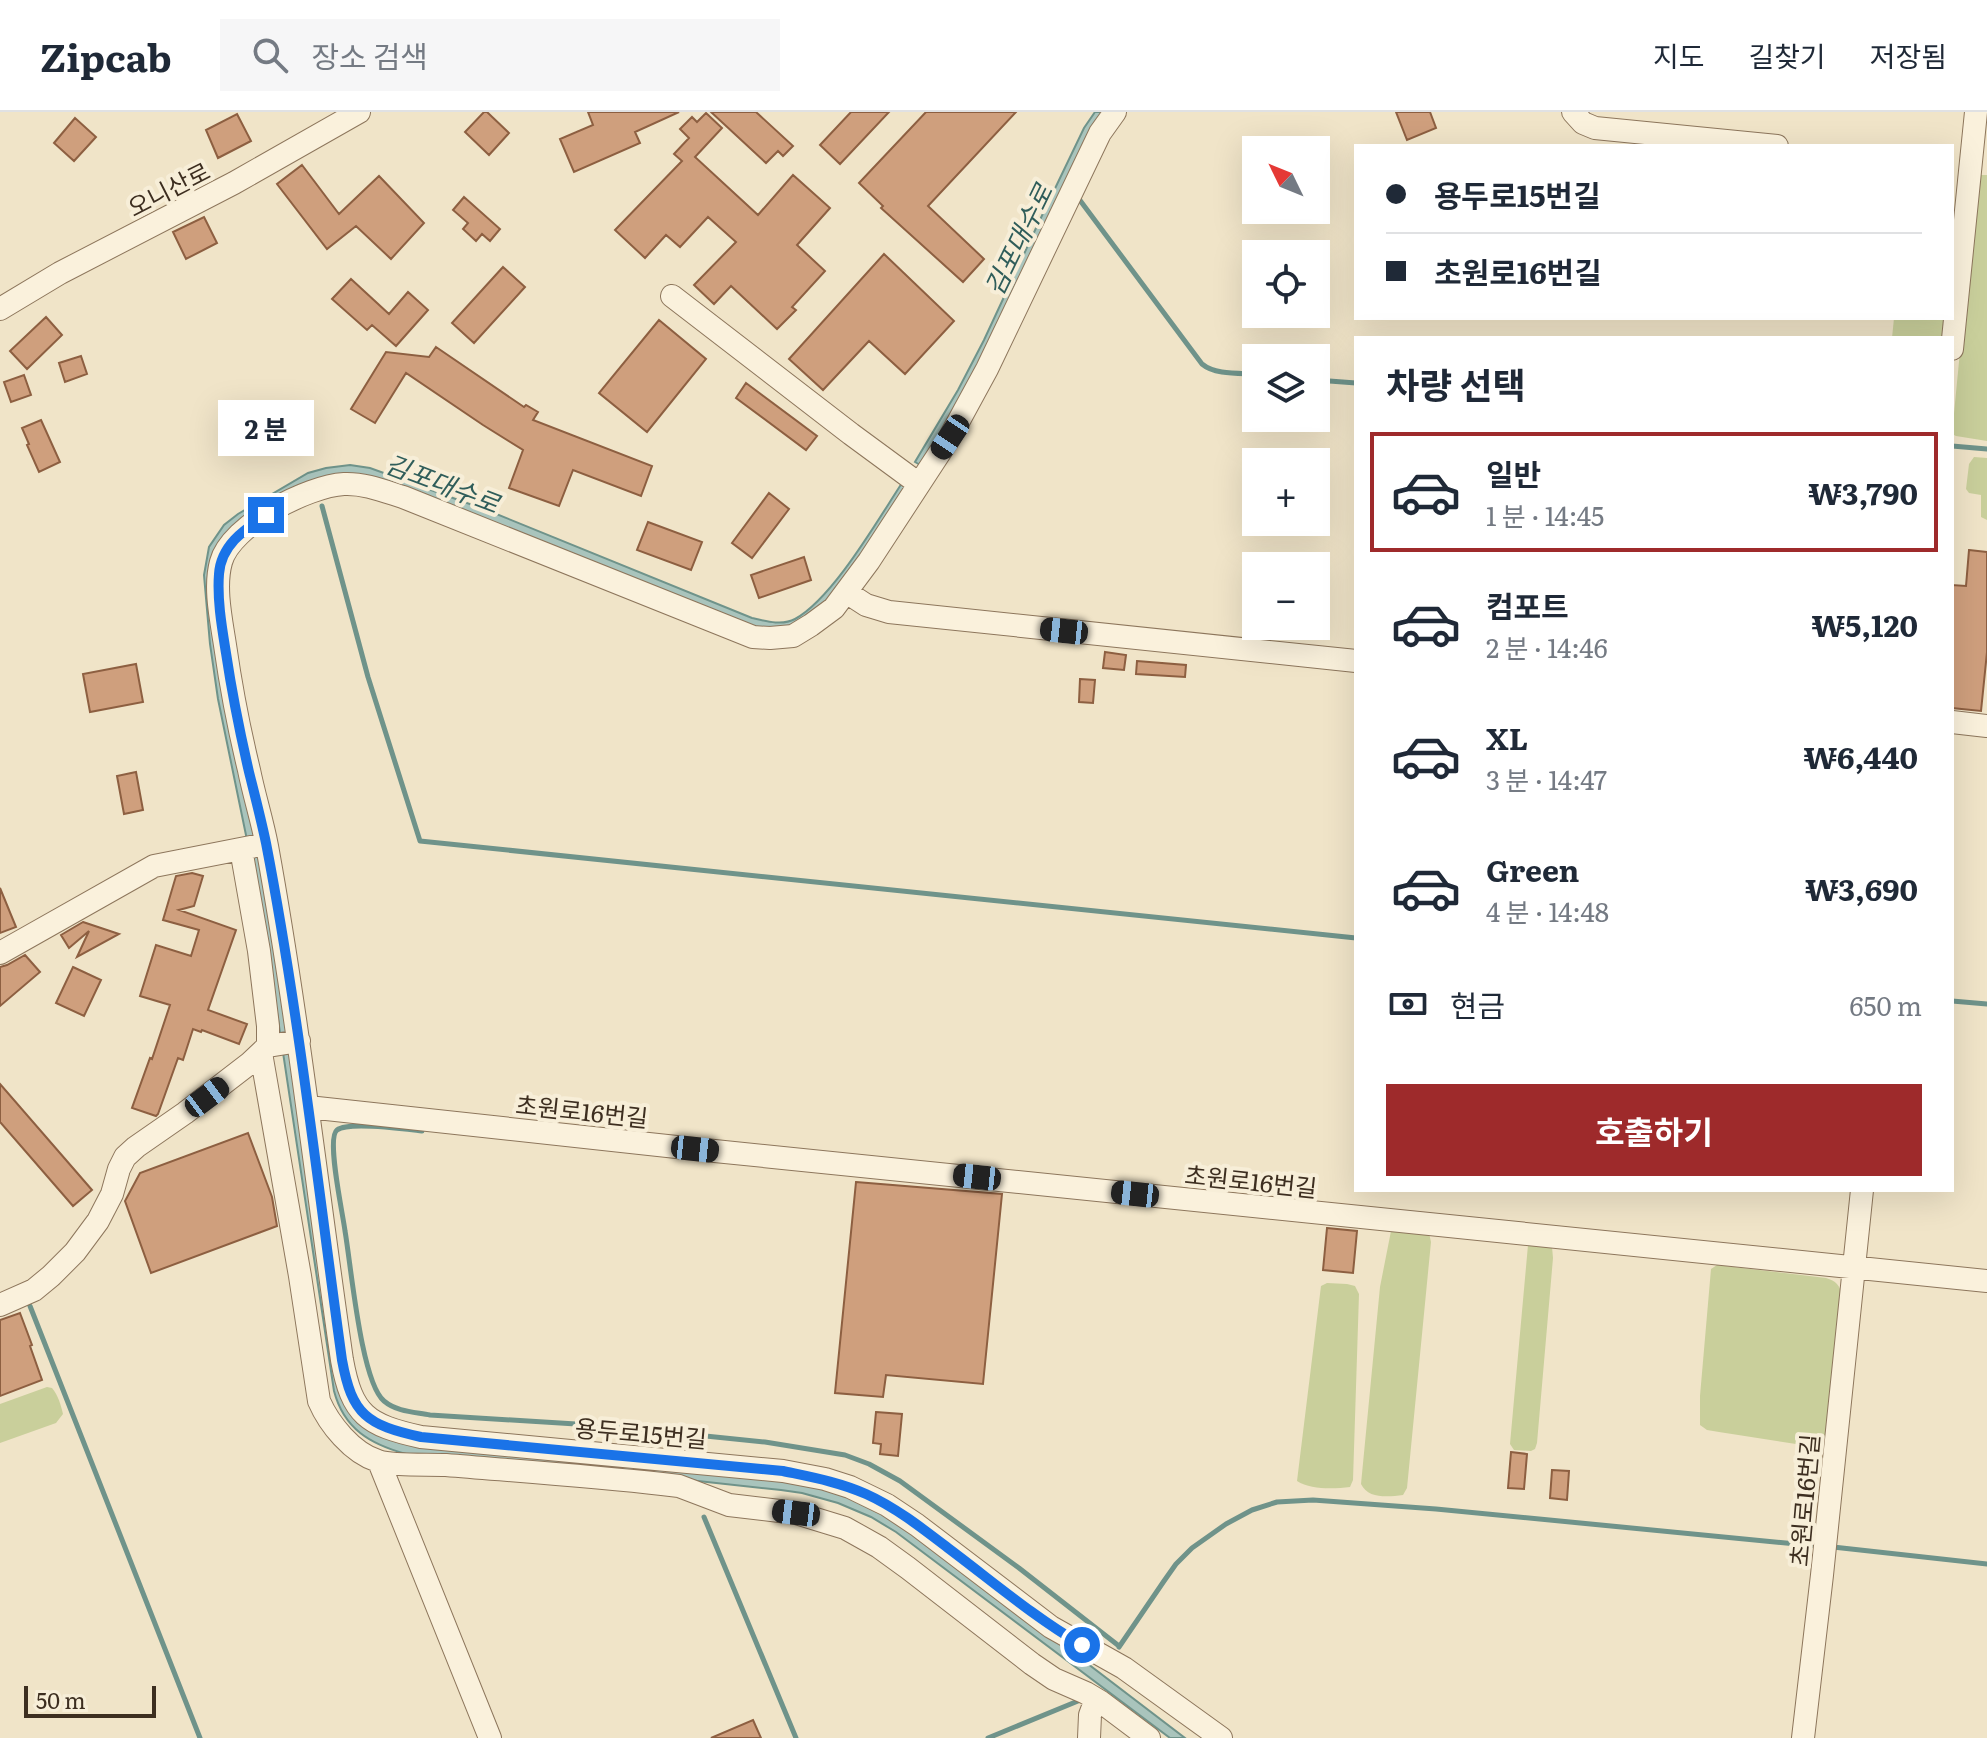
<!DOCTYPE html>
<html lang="ko">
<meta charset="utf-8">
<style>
body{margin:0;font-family:Literata,"Noto Sans KR",serif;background:#f6f6f7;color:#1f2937;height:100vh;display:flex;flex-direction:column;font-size:30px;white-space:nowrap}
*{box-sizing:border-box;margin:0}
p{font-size:26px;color:#747a83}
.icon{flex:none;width:44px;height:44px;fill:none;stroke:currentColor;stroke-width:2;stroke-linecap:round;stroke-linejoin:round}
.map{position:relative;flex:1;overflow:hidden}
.drawer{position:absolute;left:1354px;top:224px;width:600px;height:856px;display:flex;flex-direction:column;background:#fff;border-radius:0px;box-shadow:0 8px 32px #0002}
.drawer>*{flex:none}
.banner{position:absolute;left:1354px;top:32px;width:600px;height:176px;border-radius:0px;box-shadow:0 8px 32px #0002;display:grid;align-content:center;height:176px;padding:0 32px;background:#fff}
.needle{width:52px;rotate:313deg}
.buttons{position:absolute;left:1242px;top:24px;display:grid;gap:16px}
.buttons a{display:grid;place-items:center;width:88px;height:88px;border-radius:0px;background:#fff;box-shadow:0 8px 32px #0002;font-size:40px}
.scale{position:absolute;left:24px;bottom:20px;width:132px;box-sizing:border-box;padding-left:8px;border:4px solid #3d2e20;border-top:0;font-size:22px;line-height:28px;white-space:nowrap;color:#3d2e20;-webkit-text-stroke:6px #f7eed8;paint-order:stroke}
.end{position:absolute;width:36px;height:36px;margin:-18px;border:10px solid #1a73e8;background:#fff;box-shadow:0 0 0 4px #fff}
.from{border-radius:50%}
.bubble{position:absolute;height:56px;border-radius:0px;background:#fff;box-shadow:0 8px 32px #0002;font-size:26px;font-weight:700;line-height:56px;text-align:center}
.car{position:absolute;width:24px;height:48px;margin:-24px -12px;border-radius:10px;box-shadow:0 0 6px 2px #0007;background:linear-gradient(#222 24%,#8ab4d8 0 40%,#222 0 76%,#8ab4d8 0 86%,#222 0)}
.banner b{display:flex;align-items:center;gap:28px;height:76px;font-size:30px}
.banner b+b{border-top:2px solid #e0e1e3}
.banner i{width:20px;height:20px;background:#1f2937}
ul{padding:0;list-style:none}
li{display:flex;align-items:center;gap:24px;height:120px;margin:0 16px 12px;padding:0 16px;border:4px solid transparent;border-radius:0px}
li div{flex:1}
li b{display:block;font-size:30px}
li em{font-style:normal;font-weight:700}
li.on{border-color:#9e2a2b}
li>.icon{width:72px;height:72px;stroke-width:1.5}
h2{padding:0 32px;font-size:36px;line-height:96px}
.pay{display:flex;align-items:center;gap:20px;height:88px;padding:0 32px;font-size:30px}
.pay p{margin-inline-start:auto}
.button{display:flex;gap:16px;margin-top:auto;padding:16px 32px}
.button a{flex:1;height:92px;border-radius:0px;background:#9e2a2b;color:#fff;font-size:32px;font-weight:700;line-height:92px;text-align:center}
header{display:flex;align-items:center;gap:48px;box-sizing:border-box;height:112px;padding:0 40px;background:#fff;border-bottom:2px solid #e0e1e3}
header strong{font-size:38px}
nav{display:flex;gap:44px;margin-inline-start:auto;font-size:28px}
.search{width:560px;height:72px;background:#f6f6f7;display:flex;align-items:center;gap:20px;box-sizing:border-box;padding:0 28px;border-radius:0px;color:#747a83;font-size:30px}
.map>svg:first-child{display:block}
.green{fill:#c9cf9b}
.water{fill:#a9c4bc;stroke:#6f938a;stroke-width:2}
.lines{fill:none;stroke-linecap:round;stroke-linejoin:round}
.stream{stroke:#6f938a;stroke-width:5}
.building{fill:#cf9f7d;stroke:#8d5f41;stroke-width:2}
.minor-casing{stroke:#8d765c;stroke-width:24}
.minor{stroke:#faf1dc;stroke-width:22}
.route{stroke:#1a73e8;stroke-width:10}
.labels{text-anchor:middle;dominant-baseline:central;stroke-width:8;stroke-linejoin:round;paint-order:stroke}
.street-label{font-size:24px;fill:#3d2e20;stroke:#f7eed8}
.water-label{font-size:26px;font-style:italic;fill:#2f5d5a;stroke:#f7eed8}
</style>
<header>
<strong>Zipcab</strong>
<div class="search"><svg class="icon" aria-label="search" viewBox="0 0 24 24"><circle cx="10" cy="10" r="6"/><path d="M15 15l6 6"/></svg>장소 검색</div>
<nav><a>지도</a><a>길찾기</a><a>저장됨</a></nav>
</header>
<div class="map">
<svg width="1987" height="1626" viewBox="0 0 1987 1626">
<rect width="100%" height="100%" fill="#f0e4c8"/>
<path class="green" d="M1980 63H1987V329L1956 324 1952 322 1964 198Z
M1894 206H1949L1946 226H1892Z
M1974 345 1987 346V408L1981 405V383L1969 381 1966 377 1969 352Z
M1391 1119 1429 1121 1431 1130 1407 1376 1403 1383C1388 1385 1368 1387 1361 1372L1380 1175Z
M1528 1133 1552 1135 1553 1146 1537 1331 1535 1337 1531 1339 1514 1338 1510 1332Z
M1717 1153 1826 1166C1836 1169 1840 1173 1842 1184L1827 1327 1820 1333 1809 1334 1719 1320 1707 1318 1700 1313V1284L1711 1157Z
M1327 1171 1347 1172 1355 1174 1359 1182 1353 1368 1350 1375C1334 1377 1311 1378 1297 1369L1321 1174Z
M47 1275 52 1276C58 1283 61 1293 63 1302L56 1311 0 1331V1292Z"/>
<path class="water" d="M1095 0H1106L997 222 922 354 915 350 958 278 984 228 1037 114 1084 16Z
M350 353 370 356 489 399 752 506C765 509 782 514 795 507 833 486 877 409 902 371L909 376 832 488 804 512 763 519 347 365 217 444 362 1308 787 1365 867 1389 999 1484 1185 1626H1170L896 1420 871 1405 838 1391 802 1381 781 1378 634 1362 406 1342C370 1332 344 1317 334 1279L262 801 218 587 210 532 204 463 209 435 224 413 238 402 308 361 326 356Z"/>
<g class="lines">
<path class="stream" d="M1079 87 1202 252C1215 263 1239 261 1256 262
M1316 268 1356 271
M1952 334 1987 337
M322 394 368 565 420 729 1356 826
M1952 889 1987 892
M422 1019C405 1017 349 1009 337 1018 326 1026 343 1102 345 1119 351 1153 361 1270 384 1289 397 1300 415 1300 430 1303L608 1314 765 1330 845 1343 869 1352 900 1369 1019 1456 1119 1534
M30 1194 200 1626
M704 1405 796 1626
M1833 1435 1987 1452
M1119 1535 1164 1469 1176 1452 1192 1436 1226 1412 1252 1398 1277 1390 1313 1388 1436 1397 1817 1434
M988 1626 1078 1589"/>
</g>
<path class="building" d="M484 0H487L509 21 489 43 465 20Z
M588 0H679L635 20 640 31 574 60 560 27 593 13Z
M711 0H756L793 34 783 44 778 39 766 51Z
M851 0H889L840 52 820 33Z
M926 0H1016L928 94 984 147 963 170 881 96 883 94 859 71Z
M1396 0H1430L1436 16 1407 28Z
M706 1 722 16 695 45 758 103 793 63 830 96 797 133 825 159 792 195 796 198 777 217 731 174 714 192 694 173 736 130 708 105 680 135 666 123 645 146 615 118 682 49 674 42 689 26 680 17 692 5 697 10Z
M237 2 251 29 218 46 206 18Z
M75 6 96 25 74 49 54 31Z
M302 53 339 102 379 64 424 111 391 147 356 114 327 137 277 72Z
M464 85 500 117 490 129 482 122 476 129 463 117 468 111 453 98Z
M204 105 217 131 186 147 173 120Z
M884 142 954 209 905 262 869 229 823 278 789 247Z
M503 155 525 175 474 231 452 211Z
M351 167 389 202 408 180 428 198 396 234 372 213 367 218 332 187Z
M46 205 62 223 27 257 10 239Z
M659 208 706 247 647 320 599 281Z
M436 235 524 295 526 293 538 300 533 308 652 354 641 384 573 358 559 394 509 376 523 338 483 313 406 261 375 311 351 297 386 240 429 245Z
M81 244 87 262 65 270 59 251Z
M24 263 31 283 11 290 4 270Z
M746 271 817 324 806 338 736 286Z
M41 308 60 350 39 360 27 333 29 332 22 316Z
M769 381 789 397 752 446 732 431Z
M648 410 702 430 691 458 637 438Z
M1969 438 1987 440V540L1981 599 1952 596V473L1966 474Z
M804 445 811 468 759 486 751 463Z
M1105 540 1126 543 1124 558 1103 556Z
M1137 549 1186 553 1185 565 1136 562Z
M136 552 143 590 90 600 83 562Z
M1080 567 1095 568 1093 591 1079 590Z
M136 660 143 698 124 702 117 664Z
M192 761 203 764 194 794 179 798 236 818 208 898 247 912 239 932 202 918 201 920 193 917 183 948 178 946 158 1002 156 1004 132 996 150 946 152 947 170 893 140 884 156 833 191 844 199 818 163 808 176 764Z
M0 776 16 815 0 821Z
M83 810 119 822 77 845 89 819 69 836 61 823Z
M25 843 40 860 0 894V855L7 853Z
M73 855 101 868 84 904 56 891Z
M0 972 92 1078 73 1094 0 1010Z
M248 1021 272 1085 277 1114 151 1161 125 1089 140 1061Z
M856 1070 1002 1082 983 1272 886 1263 883 1285 835 1281Z
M1327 1116 1357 1119 1353 1161 1323 1158Z
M20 1201 32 1233 30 1234 42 1268 0 1284V1208Z
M876 1300 902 1302 898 1344 880 1342 881 1332 873 1331Z
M1511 1340 1527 1342 1524 1377 1508 1376Z
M1552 1358 1569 1359 1567 1388 1550 1386Z
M753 1608 761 1626H711Z"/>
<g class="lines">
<g class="minor-casing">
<path id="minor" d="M1115 0 1100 21 987 257 950 325 869 449 834 496 811 513 793 524 770 526 753 525 403 385C384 379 364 371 344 372 308 374 231 413 221 450 214 475 221 507 225 533 231 575 239 617 249 658 254 683 262 708 267 734 298 905 317 1076 342 1248 352 1303 367 1313 421 1325L783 1359 825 1367 850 1375 887 1393 917 1413 1051 1515 1124 1556 1221 1626
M1573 0 1583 11 1595 16 1777 34
M672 184 851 322 919 372
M0 197 60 161 234 71 359 0
M1952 237 1976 0
M846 480 866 493 889 500 1356 549
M1952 610 1987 614
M241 737 259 839 268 914V934
M0 841 154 754 266 732
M261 941 300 1164 319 1289C329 1312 352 1341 378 1349 392 1354 429 1352 446 1353 518 1359 590 1364 662 1372L679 1374 729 1393 796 1401 845 1416 879 1435 908 1456 1032 1552 1054 1567 1086 1581 1101 1590 1149 1626
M308 995 695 1037 1987 1169
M0 1193 34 1178 51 1164 75 1140 98 1109 112 1082 119 1057 125 1045 136 1035 185 1001 250 951 268 934 299 929
M379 1350 490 1626
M1089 1626 1090 1603 1096 1587
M1803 1626 1822 1463 1862 1078"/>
</g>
<use href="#minor" class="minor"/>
</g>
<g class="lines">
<path class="route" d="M266 403C244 418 221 433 219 462 217 488 222 516 226 541 232 581 240 621 249 660 255 684 261 707 266 731 299 902 318 1075 342 1248 352 1303 367 1313 421 1325L783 1359C811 1365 839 1370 866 1382 895 1395 922 1416 948 1436 992 1469 1034 1505 1082 1533"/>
</g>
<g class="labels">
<g class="street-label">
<text transform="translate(168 76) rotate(-27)">오니산로</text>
<text transform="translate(582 998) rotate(6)">초원로16번길</text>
<text transform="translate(1251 1068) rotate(6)">초원로16번길</text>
<text transform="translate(641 1320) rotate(5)">용두로15번길</text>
<text transform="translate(1803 1388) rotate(-85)">초원로16번길</text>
</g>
<g class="water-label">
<text transform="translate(1017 127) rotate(-64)">김포대수로</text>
<text transform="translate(443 370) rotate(21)">김포대수로</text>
</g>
</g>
</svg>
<div class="buttons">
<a><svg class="needle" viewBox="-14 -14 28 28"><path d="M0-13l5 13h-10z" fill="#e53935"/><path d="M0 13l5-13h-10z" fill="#747a83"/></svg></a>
<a><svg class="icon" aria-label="locate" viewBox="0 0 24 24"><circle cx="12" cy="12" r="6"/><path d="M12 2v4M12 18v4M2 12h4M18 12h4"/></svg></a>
<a><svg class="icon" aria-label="layers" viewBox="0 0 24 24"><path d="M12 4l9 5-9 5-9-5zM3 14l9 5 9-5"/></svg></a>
<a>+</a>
<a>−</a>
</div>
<div class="scale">50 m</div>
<i class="end from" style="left:1082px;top:1533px"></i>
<i class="end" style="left:266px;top:403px"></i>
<div class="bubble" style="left:218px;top:288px;width:96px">2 분</div>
<i class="car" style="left:950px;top:325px;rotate:214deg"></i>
<i class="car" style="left:1064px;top:519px;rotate:276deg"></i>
<i class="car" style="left:207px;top:985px;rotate:53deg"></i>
<i class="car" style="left:695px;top:1037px;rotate:96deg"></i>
<i class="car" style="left:977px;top:1065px;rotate:276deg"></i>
<i class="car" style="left:1135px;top:1082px;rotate:276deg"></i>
<i class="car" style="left:796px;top:1401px;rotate:277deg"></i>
<div class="banner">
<b><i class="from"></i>용두로15번길</b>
<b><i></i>초원로16번길</b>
</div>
<section class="drawer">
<h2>차량 선택</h2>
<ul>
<li class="on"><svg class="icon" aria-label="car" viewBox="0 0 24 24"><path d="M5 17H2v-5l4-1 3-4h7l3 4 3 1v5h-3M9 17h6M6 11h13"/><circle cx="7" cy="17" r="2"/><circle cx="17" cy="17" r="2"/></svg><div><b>일반</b><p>1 분 · 14:45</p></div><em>₩3,790</em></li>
<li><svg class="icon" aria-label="car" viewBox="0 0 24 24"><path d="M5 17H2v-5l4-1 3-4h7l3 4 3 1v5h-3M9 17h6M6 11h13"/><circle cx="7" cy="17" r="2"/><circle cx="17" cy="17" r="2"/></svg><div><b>컴포트</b><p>2 분 · 14:46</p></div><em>₩5,120</em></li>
<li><svg class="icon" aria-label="car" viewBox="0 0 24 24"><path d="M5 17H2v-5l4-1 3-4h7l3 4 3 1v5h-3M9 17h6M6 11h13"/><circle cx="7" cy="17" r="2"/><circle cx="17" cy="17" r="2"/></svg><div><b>XL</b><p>3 분 · 14:47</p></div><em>₩6,440</em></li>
<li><svg class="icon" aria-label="car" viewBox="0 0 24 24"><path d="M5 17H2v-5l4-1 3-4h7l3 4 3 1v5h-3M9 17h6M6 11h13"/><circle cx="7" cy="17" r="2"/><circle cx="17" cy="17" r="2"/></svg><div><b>Green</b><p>4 분 · 14:48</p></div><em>₩3,690</em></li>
</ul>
<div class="pay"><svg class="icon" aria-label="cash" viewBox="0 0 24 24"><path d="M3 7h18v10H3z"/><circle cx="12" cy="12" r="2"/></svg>현금<p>650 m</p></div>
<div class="button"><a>호출하기</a></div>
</section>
</div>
